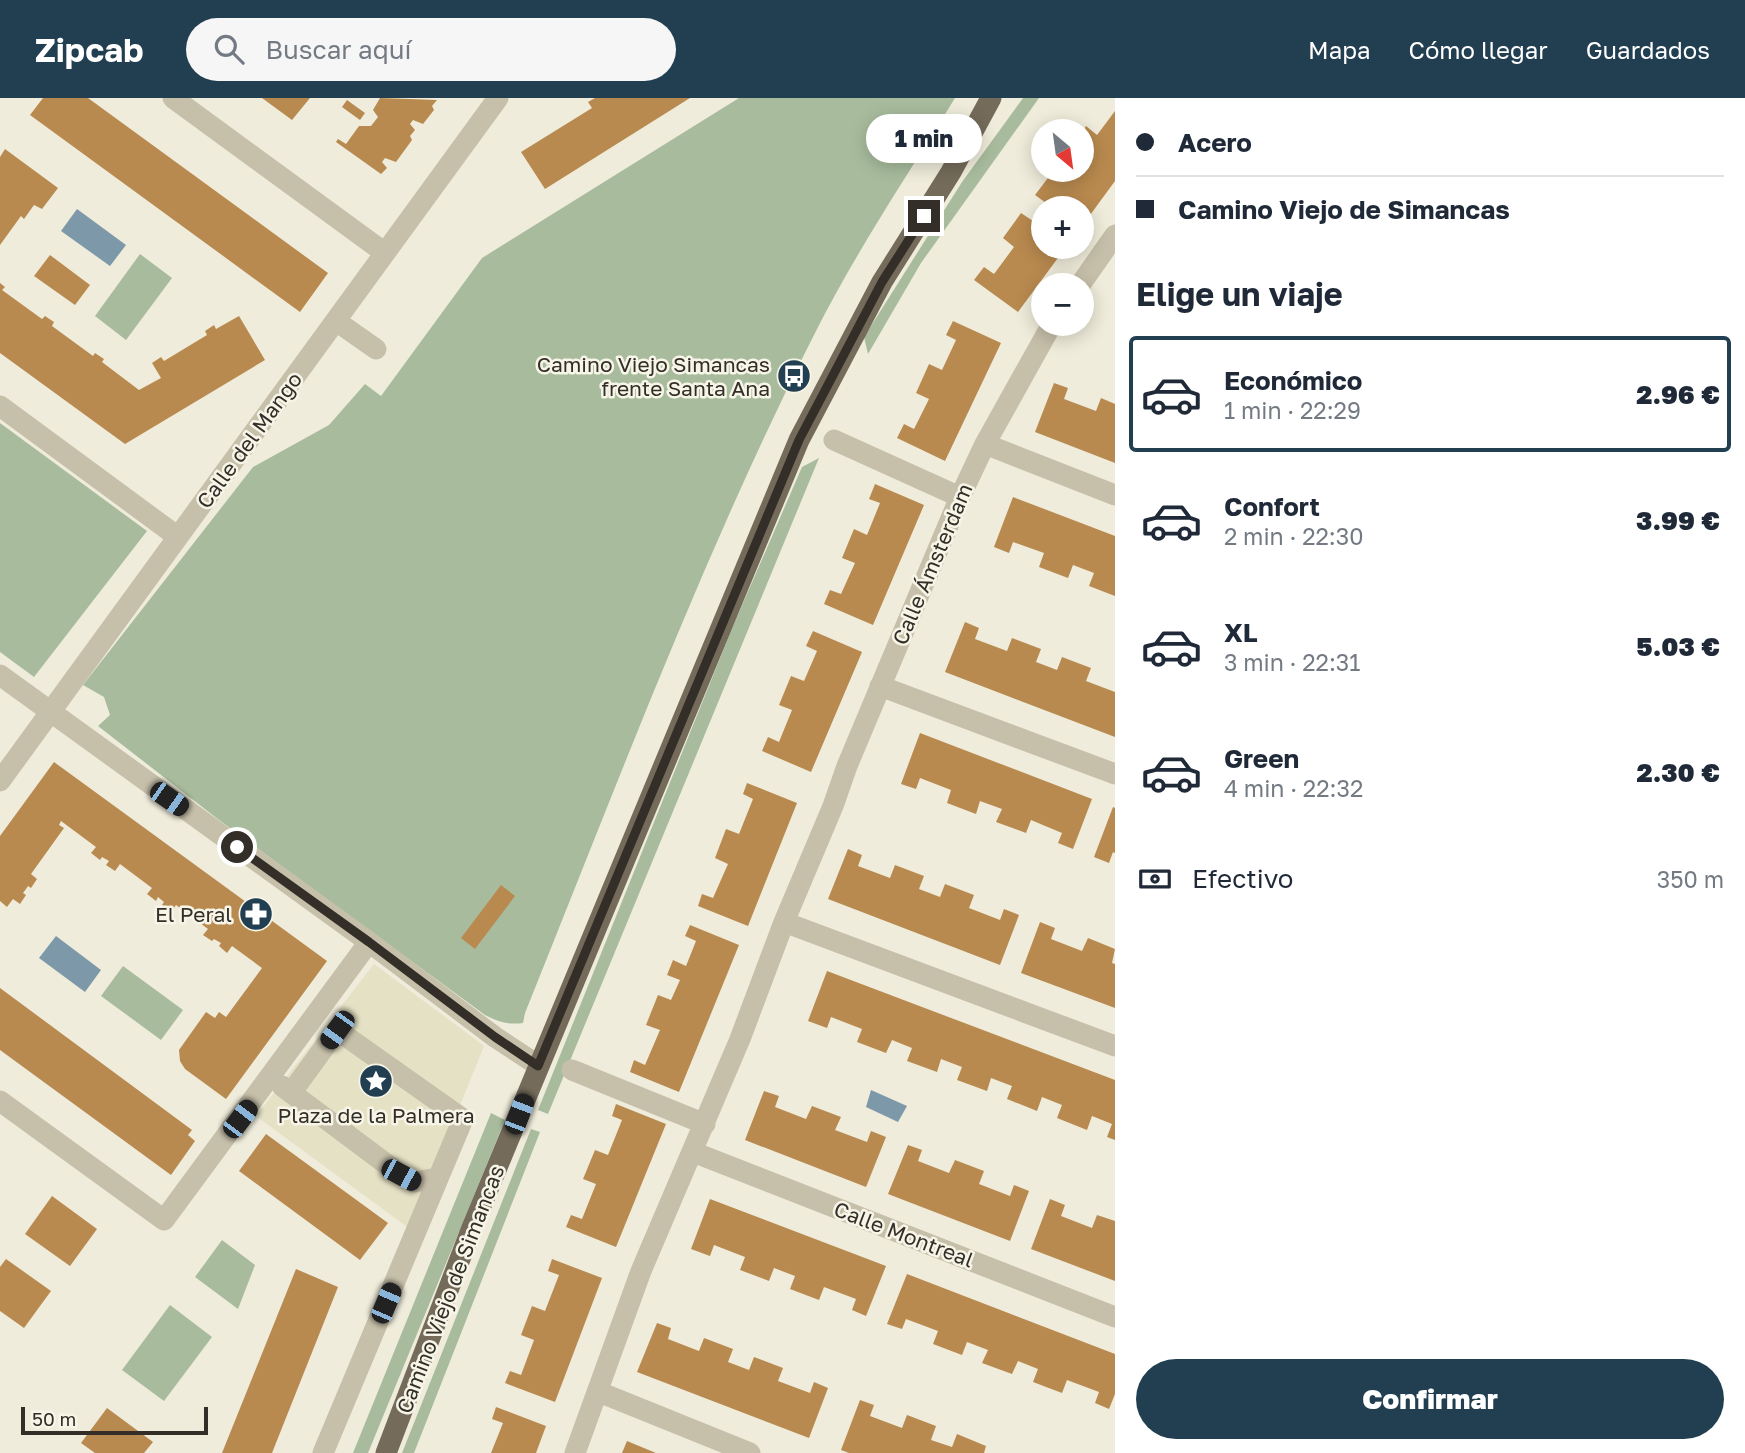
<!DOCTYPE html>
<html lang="es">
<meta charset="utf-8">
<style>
body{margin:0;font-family:"Golos Text",sans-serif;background:#f6f6f7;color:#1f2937;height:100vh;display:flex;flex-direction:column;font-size:26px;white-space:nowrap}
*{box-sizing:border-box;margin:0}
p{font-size:23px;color:#747a83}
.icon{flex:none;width:38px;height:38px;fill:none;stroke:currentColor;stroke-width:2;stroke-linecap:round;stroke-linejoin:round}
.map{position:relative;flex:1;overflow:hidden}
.sheet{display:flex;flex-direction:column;background:#fff;width:630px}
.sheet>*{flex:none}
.hud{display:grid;align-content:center;height:154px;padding:0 21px;background:#fff}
.needle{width:46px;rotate:151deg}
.fabs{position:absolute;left:1031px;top:21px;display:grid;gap:14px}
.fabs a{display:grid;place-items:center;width:63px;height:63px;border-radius:50%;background:#fff;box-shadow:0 4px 18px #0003;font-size:35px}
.scale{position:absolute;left:21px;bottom:18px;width:187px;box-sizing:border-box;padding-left:7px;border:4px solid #332f28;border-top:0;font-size:19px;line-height:24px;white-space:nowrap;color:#332f28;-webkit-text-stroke:5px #f7f5e7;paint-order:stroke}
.end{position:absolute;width:32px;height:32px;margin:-16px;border:9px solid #332f28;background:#fff;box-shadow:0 0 0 4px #fff}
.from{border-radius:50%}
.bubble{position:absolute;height:49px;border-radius:24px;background:#fff;box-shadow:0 4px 18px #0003;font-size:23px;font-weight:800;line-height:49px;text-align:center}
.car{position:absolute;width:21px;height:42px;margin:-21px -10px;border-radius:9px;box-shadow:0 0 5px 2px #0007;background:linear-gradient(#222 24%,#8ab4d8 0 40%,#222 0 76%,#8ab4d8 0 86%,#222 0)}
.hud b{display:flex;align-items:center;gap:24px;height:66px;font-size:26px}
.hud b+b{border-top:2px solid #e0e1e3}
.hud i{width:18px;height:18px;background:#1f2937}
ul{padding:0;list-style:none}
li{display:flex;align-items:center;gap:21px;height:116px;margin:0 14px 10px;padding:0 7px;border:4px solid transparent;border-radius:7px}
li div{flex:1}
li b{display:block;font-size:26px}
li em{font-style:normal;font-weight:800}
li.active{border-color:#223f51}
li>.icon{width:63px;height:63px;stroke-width:1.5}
h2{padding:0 21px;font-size:32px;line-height:84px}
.pay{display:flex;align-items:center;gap:18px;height:77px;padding:0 21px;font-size:26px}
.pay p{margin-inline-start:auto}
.primary-button{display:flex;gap:14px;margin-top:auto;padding:14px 21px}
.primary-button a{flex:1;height:80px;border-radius:42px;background:#223f51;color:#fff;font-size:28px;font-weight:800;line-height:80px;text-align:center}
header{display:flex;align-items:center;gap:42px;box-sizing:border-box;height:98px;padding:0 35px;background:#223f51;color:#fff}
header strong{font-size:33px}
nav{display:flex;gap:38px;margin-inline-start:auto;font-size:24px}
.search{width:490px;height:63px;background:#f6f6f7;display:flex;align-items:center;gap:18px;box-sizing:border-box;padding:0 24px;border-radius:38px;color:#747a83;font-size:26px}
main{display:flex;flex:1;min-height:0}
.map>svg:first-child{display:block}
.green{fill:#a8bc9d}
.plaza{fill:#e5e1c4}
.water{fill:#7d99a9}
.building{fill:#b98a4f}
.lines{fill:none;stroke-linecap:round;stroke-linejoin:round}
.minor{stroke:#c6bfa9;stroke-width:21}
.major{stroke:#746b5a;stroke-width:21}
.route{stroke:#332f28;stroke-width:9}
.labels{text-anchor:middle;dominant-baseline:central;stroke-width:5;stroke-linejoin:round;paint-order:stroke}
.poi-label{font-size:21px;fill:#332f28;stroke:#f7f5e7;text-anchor:end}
.street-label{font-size:21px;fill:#332f28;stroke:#f7f5e7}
</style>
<header>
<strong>Zipcab</strong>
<div class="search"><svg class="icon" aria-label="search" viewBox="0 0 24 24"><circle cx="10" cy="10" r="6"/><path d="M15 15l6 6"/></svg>Buscar aquí</div>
<nav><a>Mapa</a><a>Cómo llegar</a><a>Guardados</a></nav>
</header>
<main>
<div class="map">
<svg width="1115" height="1355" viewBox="0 0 1115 1355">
<rect width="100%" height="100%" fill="#efecdb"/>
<path class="green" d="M739 0H955C907 78 855 155 814 237 703 456 617 687 525 915L523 925C508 927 498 924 485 917L219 722 98 628 110 617 104 599 83 587 253 369 329 327 365 286 381 298 482 160Z
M1023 0H1039L921 165 868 256 864 239 962 84Z
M140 156 172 180 126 242 95 218Z
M0 325 147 433 34 579 0 554Z
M819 360 548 1016 538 1012 731 533 802 369Z
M123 868 183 912 161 942 101 898Z
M491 1015 505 1022 368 1355H353Z
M531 1031 540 1034 414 1355H402Z
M222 1142 255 1167 238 1211 195 1179Z
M170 1207 212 1239 164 1303 122 1272Z"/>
<path class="plaza" d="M374 866 484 948 410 1131 256 1018Z"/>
<path class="water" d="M77 111 126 147 110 168 61 133Z
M56 838 101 872 85 894 39 860Z
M871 992 907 1008 898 1024 866 1009Z"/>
<path class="building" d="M43 0H88L328 175 300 214 30 17Z
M262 0H310L292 22Z
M380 0 437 2 432 8 434 12 423 26 413 22 410 26 415 32 410 38 412 42 396 64 385 60 382 64 387 70 381 76 336 44 338 41 346 46 359 28H371L378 19 373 12Z
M595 0H690L545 91 521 54 592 10 588 4Z
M347 2 365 15 360 22 342 9Z
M1115 13V83L1082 128V110H1043V149H1066L1018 214 974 182 984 169 994 176 1014 149 1003 140 1021 115 1033 123 1046 105 1035 97 1054 72 1065 80 1071 72H1082V34L1086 28 1097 37Z
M5 51 58 90 42 111 34 107 24 121 21 118 0 147V59Z
M50 157 90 187 75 207 34 178Z
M0 185 5 189 2 192 42 221 45 218 54 224 52 228 93 258 95 255 104 261 102 264 139 292 161 280 152 265 161 259 164 263 207 237 205 233 214 227 216 231 239 218 265 262 125 346 0 255Z
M953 223 1001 245 945 363 897 340 904 326 914 331 929 301 916 295 929 266 942 272 956 242 946 237Z
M1054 285 1068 290 1064 301 1096 313 1101 300 1115 306V365L1035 334Z
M875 386 924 407 873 527 824 506 830 492 841 496 855 465 842 460 854 431 867 437 880 405 869 401Z
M1013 399 1115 438V498L1089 488 1094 475 1073 467 1068 480 1039 469 1044 455 1013 444 1009 455 994 449Z
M965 524 979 530 975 541 1007 553 1012 540 1041 551 1036 564 1057 572 1062 559 1091 570 1086 583 1115 594V639L945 574Z
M813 533 862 554 811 674 762 653 768 639 779 644 792 612 779 607 791 578 804 583 817 553 806 548Z
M920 635 1092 701 1073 751 1058 745 1062 735 1031 722 1026 735 996 724 1002 711 980 703 976 716 947 705 951 692 920 680 916 691 901 686Z
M54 664 327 863 226 1001 185 971 180 963 179 952 206 914 215 920 219 914 226 919 262 870 232 848 227 855 219 848 221 845 214 841 212 843 203 837 208 831 176 807 171 814 162 807 164 804 158 799 156 803 147 796 152 790 120 766 115 773 106 767 109 763 102 759 100 762 91 755 96 749 61 723 59 727 64 730 31 776 37 781 31 790 28 788 26 791 23 795 26 797 20 806 13 801 7 809 0 803V738Z
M747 685 797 705 748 828 698 808 702 796 713 800 728 766 715 760 726 731 739 736 753 701 743 696Z
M1113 709 1115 710V755L1113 754 1109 765 1094 759Z
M848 751 862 757 858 768 890 780 895 767 924 778 919 791 940 799 945 786 974 797 969 810 1000 822 1004 811 1019 817 1000 867 828 801Z
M501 787 515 798 475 851 461 840Z
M1040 824 1055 830 1051 841 1082 853 1088 840 1115 851 1112 865 1115 866V910L1021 875Z
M690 827 739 847 679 994 630 974 634 962 645 967 660 932 646 927 658 897 671 902 680 882 667 877 673 862 686 868 696 843 685 838Z
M827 873 1115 982V1042L1107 1039 1112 1026 1092 1018 1087 1032 1057 1020 1062 1007 1042 999 1037 1013 1007 1001 1012 988 991 980 987 993 957 982 962 969 941 961 937 974 907 963 912 950 892 942 886 955 857 944 862 931 831 919 827 930 808 923Z
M0 890 192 1032 188 1037 195 1043 171 1077 0 952Z
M764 993 779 998 775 1009 806 1021 812 1008 841 1019 835 1032 867 1044 871 1033 886 1039 866 1089 745 1042Z
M616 1006 666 1026 616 1149 566 1129 571 1117 582 1121 596 1086 583 1081 595 1052 608 1057 622 1022 612 1018Z
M266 1036 388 1125 360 1162 239 1073Z
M908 1047 922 1052 918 1063 949 1075 955 1062 984 1073 979 1086 1010 1098 1014 1087 1029 1093 1010 1143 888 1096Z
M52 1098 97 1131 70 1168 25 1136Z
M710 1101 886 1168 866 1218 852 1212 856 1201 824 1189 819 1202 790 1191 795 1178 774 1170 769 1183 740 1172 745 1159 714 1147 710 1158 691 1151Z
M1050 1101 1065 1107 1061 1118 1092 1130 1097 1117 1115 1123V1183L1031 1151Z
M6 1161 51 1193 24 1230 0 1213V1169Z
M552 1161 602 1180 555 1304 505 1285 510 1273 521 1277 534 1242 521 1237 532 1208 545 1213 559 1177 548 1173Z
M296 1171 338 1189 272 1355H222Z
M907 1176 1115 1256V1296L1109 1311 1095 1305 1099 1294 1067 1282 1062 1295 1033 1284 1038 1271 1018 1263 1012 1276 982 1265 988 1252 967 1244 962 1257 933 1246 938 1233 906 1221 902 1231 887 1226Z
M657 1225 671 1230 668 1241 699 1253 704 1240 733 1251 728 1264 749 1272 754 1259 783 1270 778 1283 810 1295 814 1284 828 1290 809 1340 637 1274Z
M860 1302 874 1307 870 1318 902 1330 907 1317 936 1328 931 1342 952 1349 957 1336 986 1348 984 1355H849L841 1352Z
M496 1309 546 1328 536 1355H491L503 1325 492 1321Z
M107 1310 153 1344 144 1355H95L81 1345Z
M627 1343 656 1355H622Z"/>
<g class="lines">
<path class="minor" d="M173 0 385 155
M1080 187 1115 137
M336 223 376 251
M0 308 178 439
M834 342 960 399
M985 346 1115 397
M0 577 369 844 495 939 539 968
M880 588 1115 676
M0 683 498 0
M784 824 1115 948
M572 972 705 1026
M282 988 401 1077 414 1084 437 1080
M291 995 337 932 463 1021 323 1355
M0 1003 164 1122 369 844
M693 1054 1115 1219
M599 1294 750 1355
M575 1355 641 1173 740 941 784 824 833 708 847 668 960 399 985 346 1052 226"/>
<path class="major" d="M386 1355 471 1132 799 342 882 184 951 74 991 0"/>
</g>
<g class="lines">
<path class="route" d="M237 749 369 844 495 939 538 968 799 342 882 184 924 118"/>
</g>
<defs>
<g id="bus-disc" transform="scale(1.75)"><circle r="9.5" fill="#223f51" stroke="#f7f5e7"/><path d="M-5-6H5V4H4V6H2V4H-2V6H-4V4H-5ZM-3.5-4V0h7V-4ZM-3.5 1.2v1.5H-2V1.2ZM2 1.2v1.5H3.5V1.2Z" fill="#fff"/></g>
<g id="pharmacy-disc" transform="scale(1.75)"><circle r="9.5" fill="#223f51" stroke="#f7f5e7"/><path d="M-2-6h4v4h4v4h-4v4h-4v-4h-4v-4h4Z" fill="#fff"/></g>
<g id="sight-disc" transform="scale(1.75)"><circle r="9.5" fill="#223f51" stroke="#f7f5e7"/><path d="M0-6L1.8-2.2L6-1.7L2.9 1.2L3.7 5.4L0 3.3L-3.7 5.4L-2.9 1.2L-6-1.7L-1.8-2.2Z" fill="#fff"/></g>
</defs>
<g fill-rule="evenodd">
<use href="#bus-disc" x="794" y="278"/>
<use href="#pharmacy-disc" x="256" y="816"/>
<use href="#sight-disc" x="376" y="983"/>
</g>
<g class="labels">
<g class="poi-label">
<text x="770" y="266">Camino Viejo Simancas<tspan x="770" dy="24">frente Santa Ana</tspan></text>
<text x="232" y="816">El Peral</text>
<text x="376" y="1017" text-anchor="middle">Plaza de la Palmera</text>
</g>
<g class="street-label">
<text transform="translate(249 342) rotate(-54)">Calle del Mango</text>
<text transform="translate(932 466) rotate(-67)">Calle Ámsterdam</text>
<text transform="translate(904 1136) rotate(21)">Calle Montreal</text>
<text transform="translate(450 1191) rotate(-69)">Camino Viejo de Simancas</text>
</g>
</g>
</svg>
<div class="fabs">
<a><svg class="needle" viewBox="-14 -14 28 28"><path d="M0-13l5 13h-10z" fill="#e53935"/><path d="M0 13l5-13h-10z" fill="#747a83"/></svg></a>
<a>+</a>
<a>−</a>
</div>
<div class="scale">50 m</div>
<i class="end from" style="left:237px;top:749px"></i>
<i class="end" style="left:924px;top:118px"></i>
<div class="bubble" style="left:866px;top:16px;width:116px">1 min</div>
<i class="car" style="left:169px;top:701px;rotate:125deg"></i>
<i class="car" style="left:337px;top:932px;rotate:216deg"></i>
<i class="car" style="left:519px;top:1016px;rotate:21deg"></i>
<i class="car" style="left:240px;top:1021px;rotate:37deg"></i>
<i class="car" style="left:401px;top:1077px;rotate:118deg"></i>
<i class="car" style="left:386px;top:1205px;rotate:23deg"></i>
</div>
<section class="sheet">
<div class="hud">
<b><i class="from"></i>Acero</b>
<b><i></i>Camino Viejo de Simancas</b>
</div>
<h2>Elige un viaje</h2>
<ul>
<li class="active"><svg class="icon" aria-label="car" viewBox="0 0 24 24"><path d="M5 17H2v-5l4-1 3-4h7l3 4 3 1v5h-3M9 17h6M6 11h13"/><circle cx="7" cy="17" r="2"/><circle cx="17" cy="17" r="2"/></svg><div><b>Económico</b><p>1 min · 22:29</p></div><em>2.96 €</em></li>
<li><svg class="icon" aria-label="car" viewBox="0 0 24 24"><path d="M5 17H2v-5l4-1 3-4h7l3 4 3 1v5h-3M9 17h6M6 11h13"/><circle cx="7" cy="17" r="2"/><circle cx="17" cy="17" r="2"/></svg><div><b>Confort</b><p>2 min · 22:30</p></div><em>3.99 €</em></li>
<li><svg class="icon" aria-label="car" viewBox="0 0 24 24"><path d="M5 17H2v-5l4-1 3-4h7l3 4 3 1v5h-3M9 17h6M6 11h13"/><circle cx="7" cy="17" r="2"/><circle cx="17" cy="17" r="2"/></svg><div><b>XL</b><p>3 min · 22:31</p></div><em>5.03 €</em></li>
<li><svg class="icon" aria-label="car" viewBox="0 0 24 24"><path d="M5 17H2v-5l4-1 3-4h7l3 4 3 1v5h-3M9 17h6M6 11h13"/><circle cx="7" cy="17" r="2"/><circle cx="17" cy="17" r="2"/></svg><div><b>Green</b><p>4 min · 22:32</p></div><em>2.30 €</em></li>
</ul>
<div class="pay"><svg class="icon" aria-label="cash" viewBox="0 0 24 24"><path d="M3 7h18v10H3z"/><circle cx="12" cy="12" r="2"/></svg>Efectivo<p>350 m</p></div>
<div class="primary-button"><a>Confirmar</a></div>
</section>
</main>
